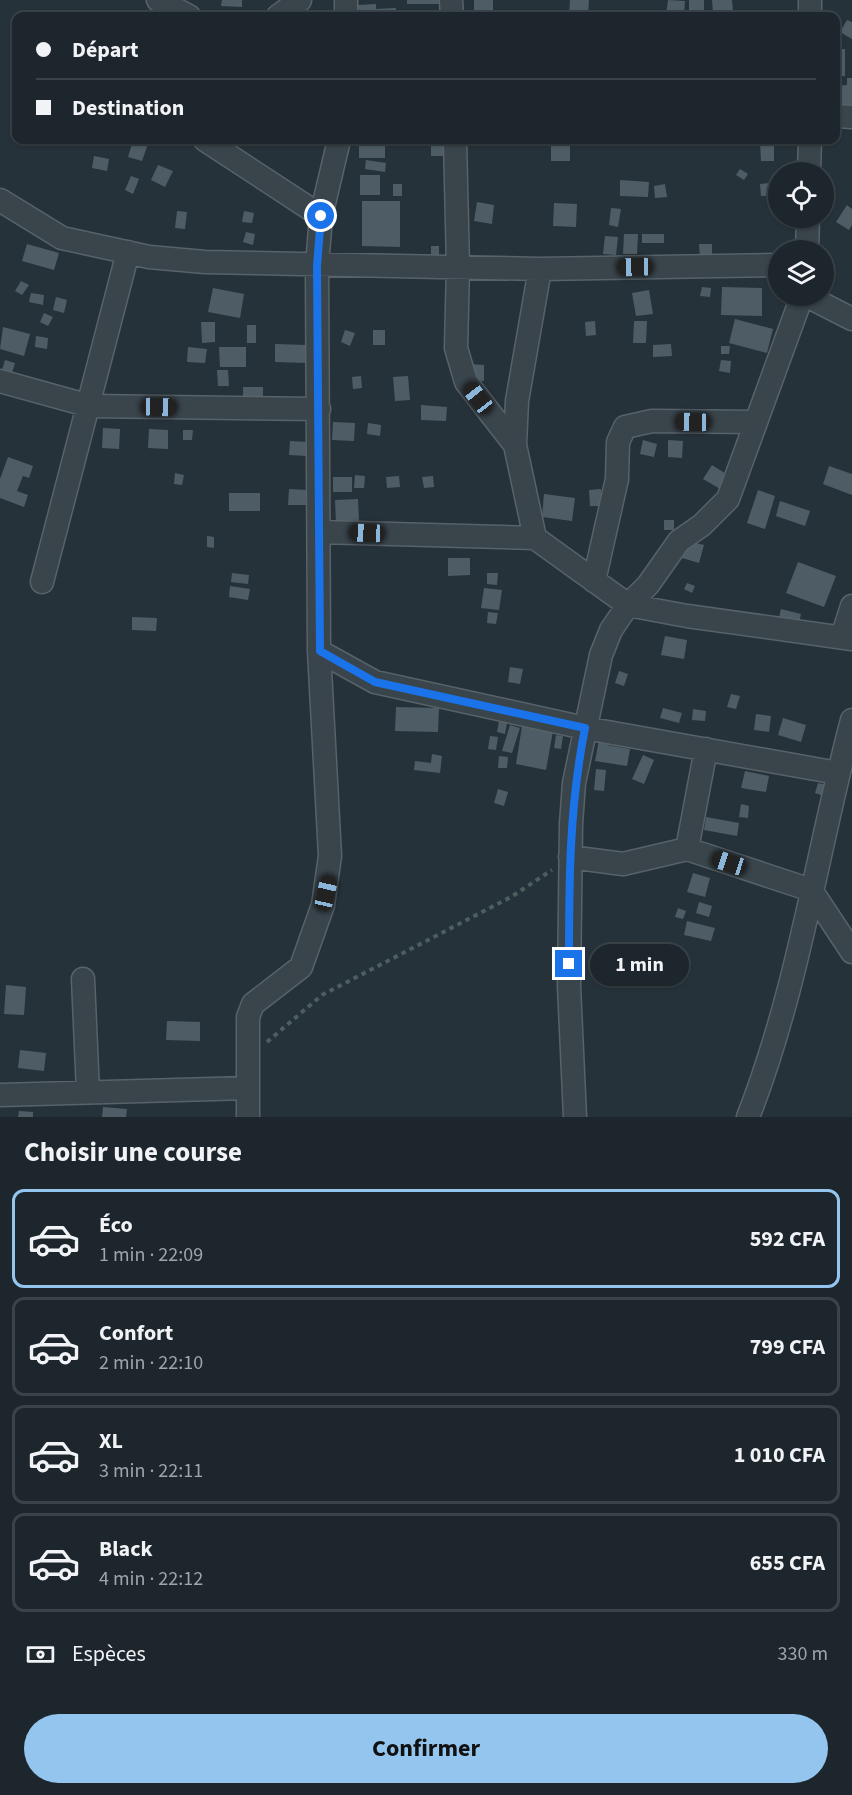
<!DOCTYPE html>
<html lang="fr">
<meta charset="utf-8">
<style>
body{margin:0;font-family:"Source Sans 3",sans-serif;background:#293238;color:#f1f3f6;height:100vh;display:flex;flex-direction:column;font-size:22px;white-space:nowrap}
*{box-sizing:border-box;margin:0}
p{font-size:20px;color:#a0a5a9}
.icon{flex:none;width:33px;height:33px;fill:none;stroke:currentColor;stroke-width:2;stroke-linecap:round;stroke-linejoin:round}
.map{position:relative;height:1117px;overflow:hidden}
.panel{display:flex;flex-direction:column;background:#1c262c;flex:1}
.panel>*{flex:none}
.banner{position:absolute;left:12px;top:12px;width:828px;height:132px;border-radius:12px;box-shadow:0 2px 4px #0004,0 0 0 2px #3a4348;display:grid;align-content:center;height:132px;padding:0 24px;background:#1c262c}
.buttons{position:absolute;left:768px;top:162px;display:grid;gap:12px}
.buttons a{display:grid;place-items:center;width:66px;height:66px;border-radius:50%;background:#1c262c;box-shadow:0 2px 4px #0004,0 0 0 2px #3a4348;font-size:30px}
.end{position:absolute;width:27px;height:27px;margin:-14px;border:8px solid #1a73e8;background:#fff;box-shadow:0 0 0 3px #fff}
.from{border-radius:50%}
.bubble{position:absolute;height:42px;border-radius:21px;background:#1c262c;box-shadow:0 2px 4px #0004,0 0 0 2px #3a4348;font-size:20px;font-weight:700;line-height:42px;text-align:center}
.car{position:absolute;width:18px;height:36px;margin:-18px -9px;border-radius:8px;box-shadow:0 0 4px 2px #0007;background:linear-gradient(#222 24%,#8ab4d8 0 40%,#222 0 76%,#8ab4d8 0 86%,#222 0)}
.banner b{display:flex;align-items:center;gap:21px;height:57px;font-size:22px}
.banner b+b{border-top:2px solid #3a4348}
.banner i{width:15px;height:15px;background:#f1f3f6}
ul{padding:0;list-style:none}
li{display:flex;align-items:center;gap:18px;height:99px;margin:0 12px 9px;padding:0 12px;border:3px solid #3a4348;border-radius:12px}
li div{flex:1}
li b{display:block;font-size:22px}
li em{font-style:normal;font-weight:700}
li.on{border-color:#93c5ee}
li>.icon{width:54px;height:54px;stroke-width:1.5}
h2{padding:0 24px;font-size:27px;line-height:72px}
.pay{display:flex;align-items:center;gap:15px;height:66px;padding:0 24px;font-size:22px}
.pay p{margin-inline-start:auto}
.cta{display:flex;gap:12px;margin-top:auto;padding:12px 24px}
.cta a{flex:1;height:69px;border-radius:36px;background:#93c5ee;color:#111;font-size:24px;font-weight:700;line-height:69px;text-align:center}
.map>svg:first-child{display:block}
.building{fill:#4e5d65}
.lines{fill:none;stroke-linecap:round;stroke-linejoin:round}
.street-casing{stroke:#576269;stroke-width:25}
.path{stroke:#4c5f5e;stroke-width:4;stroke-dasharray:4.5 4.5;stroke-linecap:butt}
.street{stroke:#39444b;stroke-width:22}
.route{stroke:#1a73e8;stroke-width:8}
</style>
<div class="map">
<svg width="852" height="1117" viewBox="0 0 852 1117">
<rect width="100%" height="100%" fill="#26323a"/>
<path class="building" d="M222 0H242V7L221 6Z
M407 0H439V4H407Z
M474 0H493V16H474Z
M570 0H589L588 16H569Z
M668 0 685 1 684 16H666Z
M689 0H704V16H689Z
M712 0H732L733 11 713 12Z
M376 4V9L396 8V16H359L358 5Z
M847 20 852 22V39L840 32Z
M836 49H845V76H836Z
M847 78H852V112H836V86L847 85Z
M133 140 148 144 142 161 128 157Z
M385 140V158H359V141Z
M431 140H444L445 156H431Z
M551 141H570V161H551Z
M760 142H774V161H761Z
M94 156 109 159 107 171 92 168Z
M366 160 386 163 385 172 365 169Z
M158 165 173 171 165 187 151 180Z
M740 169 748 174 744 180 736 175Z
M360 175H380V195H360Z
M131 176 139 179 133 194 125 190Z
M620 180 649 182 648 197 620 196Z
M778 182V195L761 196 760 184Z
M393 184H402V196H393Z
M665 184 667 197 655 198 654 186Z
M362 201H400V247L362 246Z
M477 202 494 205 492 224 474 221Z
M554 203 577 204 576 227 553 226Z
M847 205 852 209V225L849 230 836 222Z
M611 208 621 209 618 227 609 225Z
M177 211 187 212 185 229 175 228Z
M244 211 254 213 252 223 242 222Z
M246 232 255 234 253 245 243 242Z
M624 234H638L637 254H623Z
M642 234H664V243H642Z
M605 236 618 237 616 255 603 254Z
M27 244 59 253 54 270 22 261Z
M699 244H712V257L700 258Z
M431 246H439V258H431Z
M21 281 29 285 22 295 15 291Z
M702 287 711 288 710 297 700 296Z
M722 287 762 288V316L721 315Z
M213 288 244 294 240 318 208 312Z
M649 290 653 314 636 316 632 293Z
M31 293 44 295 43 305 29 302Z
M56 297 67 300 64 313 53 310Z
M44 313 53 317 48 326 40 322Z
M735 319 773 329 767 353 729 343Z
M595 321 596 335 586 336 585 322Z
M634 321H647L646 343H633Z
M201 322H215V342L202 343Z
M247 325H256V343H247Z
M3 327 30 334 24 356 0 349Z
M345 330 355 333 350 346 341 342Z
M373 330H385V345H373Z
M36 336 48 338 47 349 35 347Z
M275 344 307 345V363L275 362Z
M671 344 672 356 653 357V345Z
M721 346H730L729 354H721Z
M188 347 207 349 205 363 187 362Z
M219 347H246V367H220Z
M5 360 15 363 12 373 2 370Z
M721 360 731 361 730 373 719 371Z
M469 364 484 365V381H469Z
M217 370H228L229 386H218Z
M361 376 362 388 353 389 352 377Z
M408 376 410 400 395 401 393 377Z
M243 387H263V399L243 400Z
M421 405 447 407 446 421 421 420Z
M333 422 355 423 354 441 332 440Z
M368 423 381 425 380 436 367 434Z
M103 428 120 429 119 449 102 448Z
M149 429 168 430V449L148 448Z
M183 430H193L192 440H183Z
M643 440 657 444 654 457 640 454Z
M668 440 683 441 682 458 668 457Z
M290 441 308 442 307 456 289 455Z
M8 457 33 466 29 478 23 476 17 491 28 495 24 507 0 498V479Z
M712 465 731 477 722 490 703 479Z
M829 466 852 474V495L823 484Z
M175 473 184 475 182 485 174 484Z
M355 475 365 476 364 488H354Z
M399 476 400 487 387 488 386 477Z
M433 476 434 487 424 488 422 477Z
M333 477H352V492H333Z
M289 489 308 490V505H288Z
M601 489V506H590L589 490Z
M758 490 775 496 765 529 747 523Z
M229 493H260V511H229Z
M544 494 575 498 572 521 542 517Z
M358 499 359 521 336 523 335 500Z
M780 501 810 511 805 526 776 516Z
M664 520H674V530H664Z
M207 536 214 537V548L207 547Z
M687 541 704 545 699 563 682 558Z
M448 558H470V575L448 576Z
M798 562 836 576 824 607 786 593Z
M232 573 249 575 248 584 231 582Z
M487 573H498L497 585 487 584Z
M687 583 695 586 692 593 684 589Z
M230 586 250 589 248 600 229 597Z
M484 588 502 590 499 610 481 608Z
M781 609 801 614 798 627 778 622Z
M488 612 498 613 496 624 487 623Z
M132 617 157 618 156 631 132 630Z
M665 636 687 640 684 659 661 655Z
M510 667 523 669 520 684 508 682Z
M619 671 628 674 624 686 615 683Z
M731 694 740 696 736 709 727 707Z
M396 707 439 708 438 732 395 731Z
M663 708 682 713 679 723 660 718Z
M693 709 706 711 705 721 692 720Z
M756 714 771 716 769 732 754 730Z
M783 718 806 725 801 742 778 735Z
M499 721 507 723 505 734 497 732Z
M510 725 520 728 512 753 502 751Z
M522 726 553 731 546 770 516 764Z
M556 735 563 736 561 749 554 748Z
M490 736 498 737 496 750 488 749Z
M599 740 608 741 607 745 630 749 627 766 595 761Z
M432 754 442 756 440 773 414 770 415 761 431 763Z
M643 755 654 760 644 784 632 779Z
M499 756 508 757 507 768H498Z
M596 769 606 770 604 791 594 790Z
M745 771 769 776 766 792 741 788Z
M818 783 827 785 824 796 815 793Z
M498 789 508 792 504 806 494 803Z
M741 804 749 806 748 818 739 817Z
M706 817 739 823 737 836 704 830Z
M693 873 710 878 705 897 687 892Z
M699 902 712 906 709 917 696 913Z
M678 908 686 911 683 919 675 917Z
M687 921 715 928 711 941 684 935Z
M6 985 26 987 24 1015 4 1014Z
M167 1021 200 1022V1041L166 1040Z
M20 1050 46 1053 44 1071 18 1068Z
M103 1107 127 1109 126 1117H102Z
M19 1111 33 1112V1117H18Z"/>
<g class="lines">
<g class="street-casing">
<path id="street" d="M158 0 189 16
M451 0 452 16
M278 16 300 0
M346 16V0
M810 16V0
M836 116 852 117
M205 140 321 216
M455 140 458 267 456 348 466 382 515 445
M809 172 810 140
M0 200 62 238 149 257 205 262 540 269 778 265
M807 250 808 218
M807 296 852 319
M0 381 90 406 319 409
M320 532 535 538 628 605 687 616 852 639
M535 538 515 445 517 401 540 269
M594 581 617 479 618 442 625 427 652 421 756 422
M42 582 128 252
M842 637 852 606
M319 651 375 682 585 728 838 773
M687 849 706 749
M570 857 623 864 687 849 811 890 852 952
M83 979 88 1092
M0 1095 248 1088
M248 1117V1017L253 1004 301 967 323 905 330 856 319 651 317 266 321 216 339 140
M575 1117 569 986 571 824 574 783 601 655 611 630 628 605 648 585 679 541 702 525 728 499 802 296
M748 1117C798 990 817 852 852 720"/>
</g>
<path class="path" d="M267 1042 322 995 511 897 552 870"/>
<use href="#street" class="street"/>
</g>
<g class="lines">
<path class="route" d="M321 216 317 266 320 651 375 682 585 728C569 809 569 883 569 964"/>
</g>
</svg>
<div class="buttons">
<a><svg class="icon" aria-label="locate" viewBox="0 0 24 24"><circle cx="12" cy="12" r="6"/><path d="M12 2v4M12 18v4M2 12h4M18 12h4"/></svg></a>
<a><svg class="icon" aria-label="layers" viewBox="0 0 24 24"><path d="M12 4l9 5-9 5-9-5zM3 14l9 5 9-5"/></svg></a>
</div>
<i class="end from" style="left:321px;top:216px"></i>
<i class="end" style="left:569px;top:964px"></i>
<div class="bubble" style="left:590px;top:944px;width:99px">1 min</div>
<i class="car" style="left:635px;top:267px;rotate:269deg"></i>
<i class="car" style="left:478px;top:398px;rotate:322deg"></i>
<i class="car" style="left:159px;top:407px;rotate:91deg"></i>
<i class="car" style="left:693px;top:422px;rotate:271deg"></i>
<i class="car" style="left:367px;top:533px;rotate:272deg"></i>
<i class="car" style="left:729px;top:863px;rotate:288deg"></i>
<i class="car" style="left:326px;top:893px;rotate:13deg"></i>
<div class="banner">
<b><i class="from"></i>Départ</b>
<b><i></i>Destination</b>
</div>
</div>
<section class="panel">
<h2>Choisir une course</h2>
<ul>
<li class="on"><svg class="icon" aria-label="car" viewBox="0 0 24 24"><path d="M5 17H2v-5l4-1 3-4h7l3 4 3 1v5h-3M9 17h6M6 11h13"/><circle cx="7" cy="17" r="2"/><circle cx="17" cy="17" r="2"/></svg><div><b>Éco</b><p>1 min · 22:09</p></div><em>592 CFA</em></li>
<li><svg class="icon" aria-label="car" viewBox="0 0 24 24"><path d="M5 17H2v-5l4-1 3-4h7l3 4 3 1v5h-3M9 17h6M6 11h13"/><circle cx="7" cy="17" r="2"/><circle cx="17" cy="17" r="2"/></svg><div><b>Confort</b><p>2 min · 22:10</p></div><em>799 CFA</em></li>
<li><svg class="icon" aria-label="car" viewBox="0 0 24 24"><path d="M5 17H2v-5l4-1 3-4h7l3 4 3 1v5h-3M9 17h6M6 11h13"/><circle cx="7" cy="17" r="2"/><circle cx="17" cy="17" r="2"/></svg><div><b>XL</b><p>3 min · 22:11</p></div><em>1 010 CFA</em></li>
<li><svg class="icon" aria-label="car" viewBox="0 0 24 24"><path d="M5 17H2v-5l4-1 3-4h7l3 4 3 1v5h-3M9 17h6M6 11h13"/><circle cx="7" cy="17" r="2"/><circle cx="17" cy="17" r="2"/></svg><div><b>Black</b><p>4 min · 22:12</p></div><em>655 CFA</em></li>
</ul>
<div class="pay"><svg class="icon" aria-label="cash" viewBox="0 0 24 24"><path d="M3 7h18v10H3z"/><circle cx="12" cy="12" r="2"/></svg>Espèces<p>330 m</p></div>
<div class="cta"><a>Confirmer</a></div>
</section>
